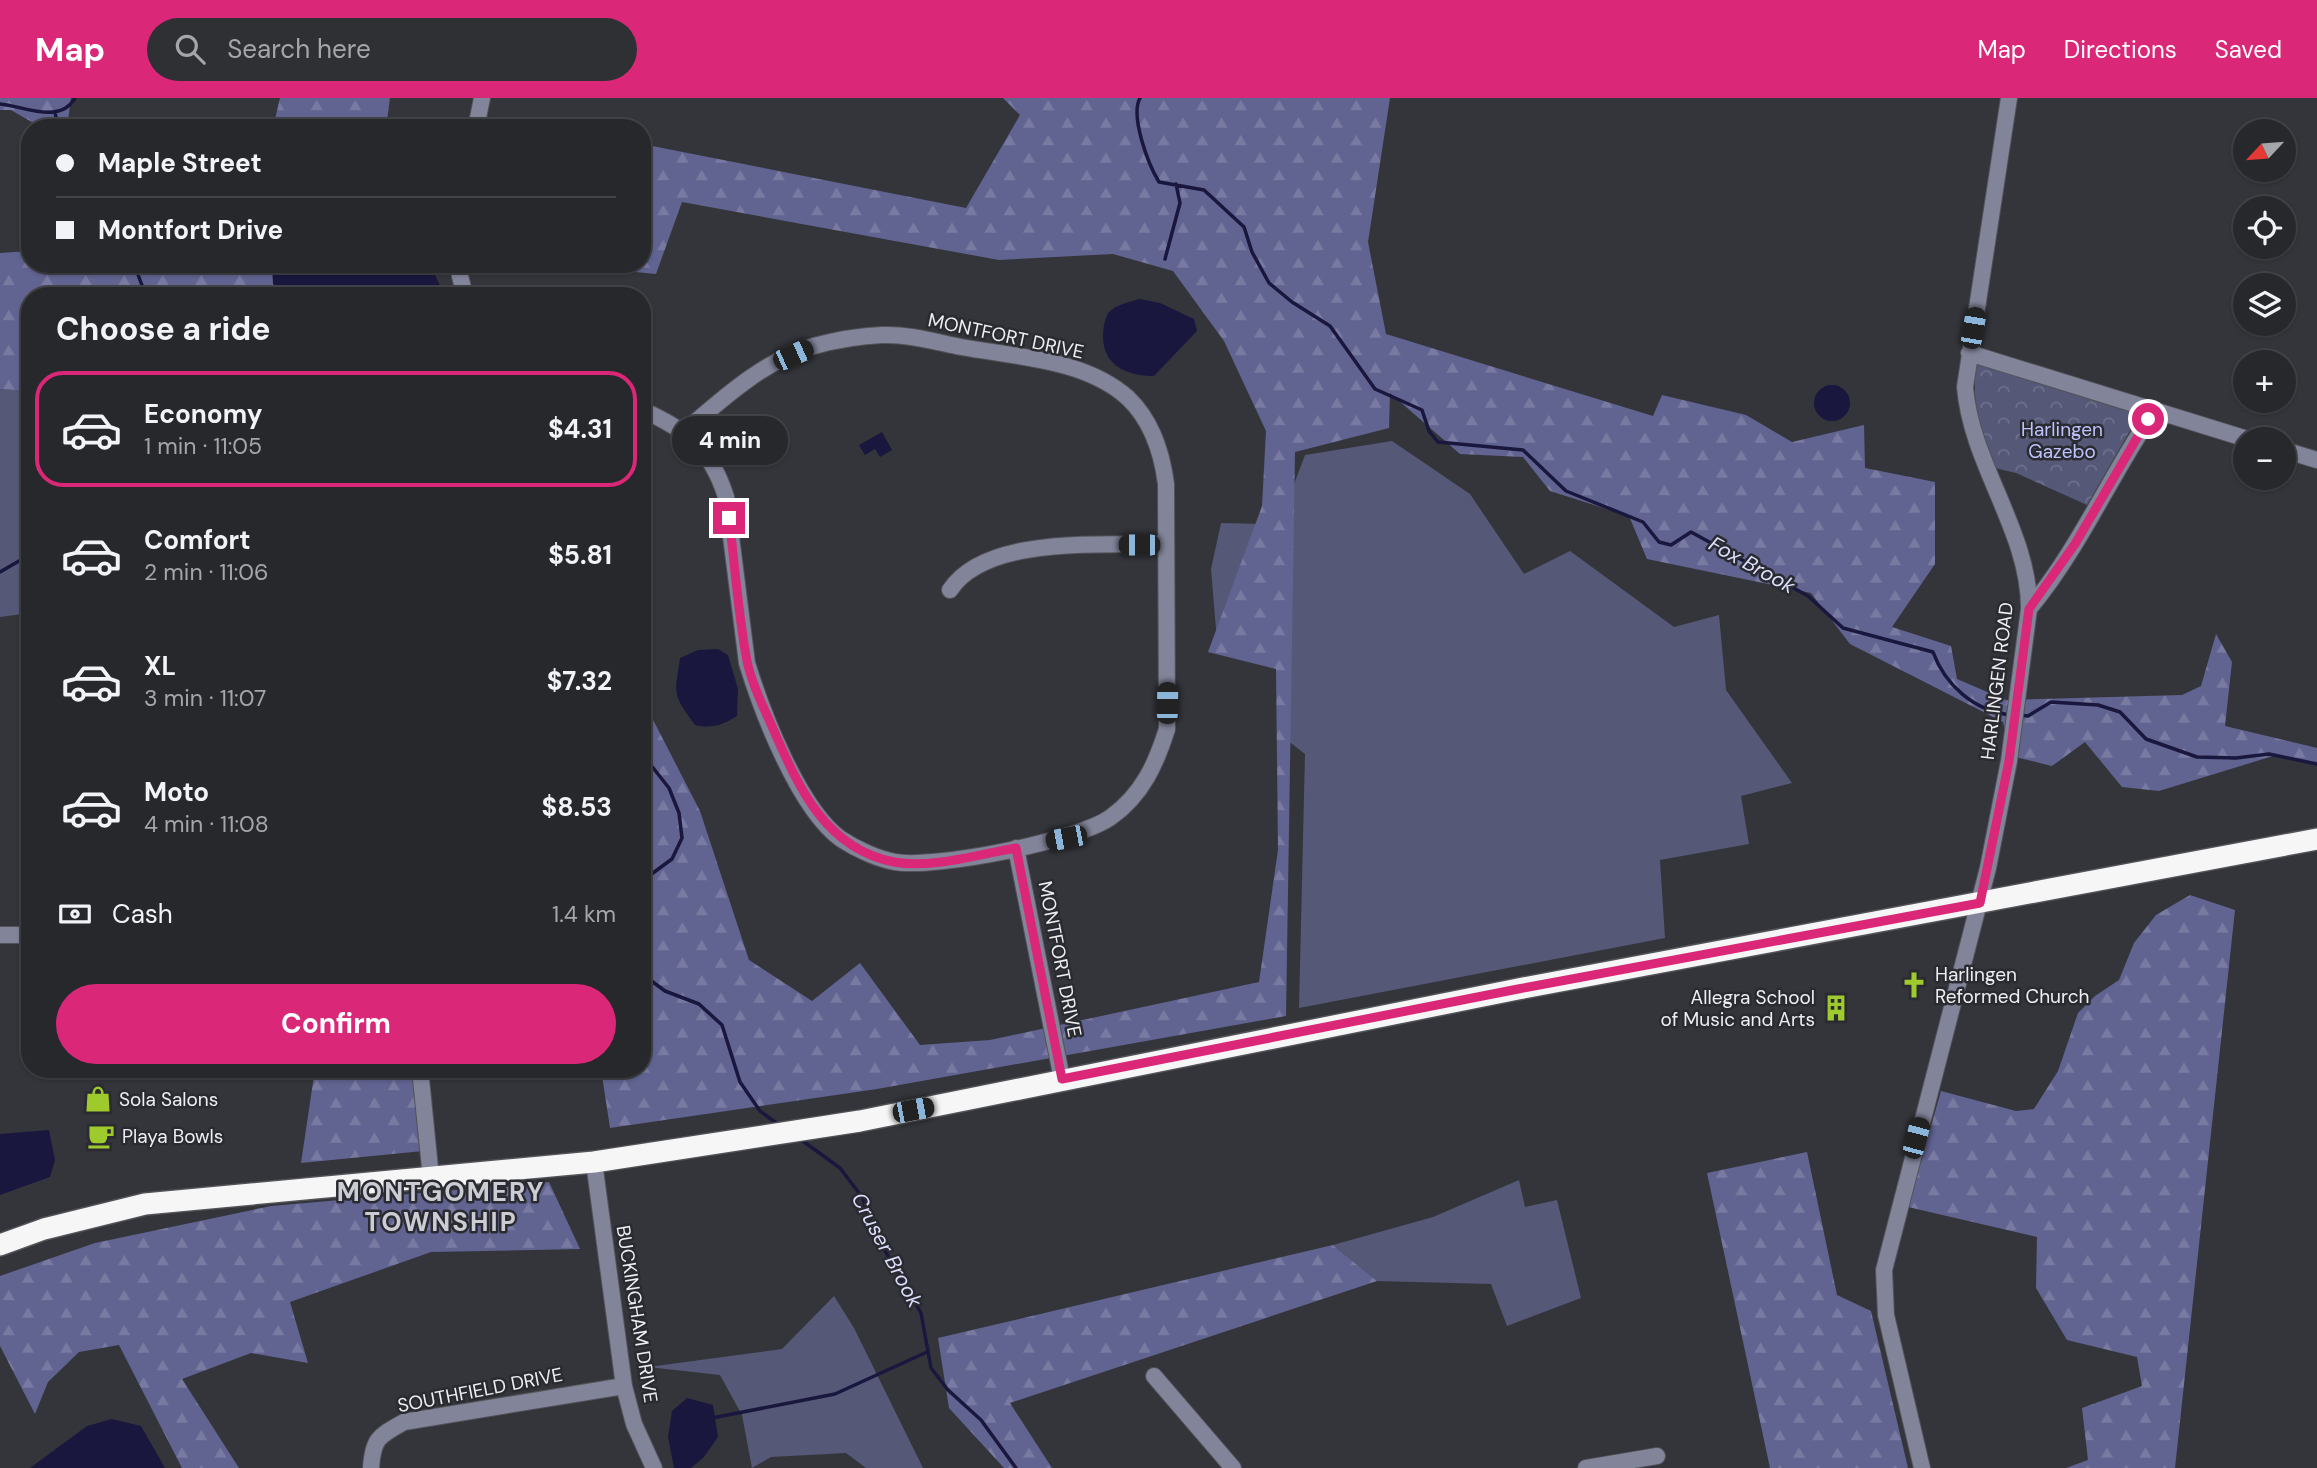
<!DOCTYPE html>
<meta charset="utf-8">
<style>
body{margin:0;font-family:"DM Sans",sans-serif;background:#2f3034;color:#f1f3f6;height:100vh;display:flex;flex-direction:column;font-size:26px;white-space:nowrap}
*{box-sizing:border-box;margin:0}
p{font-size:23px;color:#a4a6a9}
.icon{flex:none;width:38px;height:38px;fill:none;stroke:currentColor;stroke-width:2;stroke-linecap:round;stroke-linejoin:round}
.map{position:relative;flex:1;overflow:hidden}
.sheet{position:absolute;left:21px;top:189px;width:630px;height:791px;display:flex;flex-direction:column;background:#27282c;border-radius:28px;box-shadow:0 2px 5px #0004,0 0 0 2px #434448}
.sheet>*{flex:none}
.hud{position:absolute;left:21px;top:21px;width:630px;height:154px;border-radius:28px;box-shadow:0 2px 5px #0004,0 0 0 2px #434448;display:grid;align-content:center;height:154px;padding:0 35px;background:#27282c}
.needle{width:46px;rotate:244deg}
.fabs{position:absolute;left:2233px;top:21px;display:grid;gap:14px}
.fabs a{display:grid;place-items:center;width:63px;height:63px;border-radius:50%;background:#27282c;box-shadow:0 2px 5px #0004,0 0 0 2px #434448;font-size:35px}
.end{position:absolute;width:32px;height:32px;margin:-16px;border:9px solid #db2777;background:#fff;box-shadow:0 0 0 4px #fff}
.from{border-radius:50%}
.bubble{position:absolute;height:49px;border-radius:24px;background:#27282c;box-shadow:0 2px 5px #0004,0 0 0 2px #434448;font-size:23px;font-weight:700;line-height:49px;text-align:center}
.car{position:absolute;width:21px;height:42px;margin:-21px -10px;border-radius:9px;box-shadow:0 0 5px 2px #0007;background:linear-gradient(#222 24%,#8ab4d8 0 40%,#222 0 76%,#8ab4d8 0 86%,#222 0)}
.hud b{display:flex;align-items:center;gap:24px;height:66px;font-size:26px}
.hud b+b{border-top:2px solid #434448}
.hud i{width:18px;height:18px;background:#f1f3f6}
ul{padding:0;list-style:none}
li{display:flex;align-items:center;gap:21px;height:116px;margin:0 14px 10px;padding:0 21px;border:4px solid transparent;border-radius:28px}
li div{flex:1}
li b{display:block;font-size:26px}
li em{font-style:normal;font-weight:700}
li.active{border-color:#db2777}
li>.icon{width:63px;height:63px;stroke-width:1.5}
h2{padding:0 35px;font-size:32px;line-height:84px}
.pay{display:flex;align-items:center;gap:18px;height:77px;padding:0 35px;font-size:26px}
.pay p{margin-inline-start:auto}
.button{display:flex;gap:14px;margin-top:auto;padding:14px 35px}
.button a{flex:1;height:80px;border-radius:42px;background:#db2777;color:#fff;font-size:28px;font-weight:700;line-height:80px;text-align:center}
header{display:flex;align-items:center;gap:42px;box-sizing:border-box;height:98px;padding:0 35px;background:#db2777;color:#fff}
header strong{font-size:33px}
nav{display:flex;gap:38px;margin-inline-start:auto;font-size:24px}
.search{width:490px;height:63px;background:#2f3034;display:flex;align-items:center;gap:18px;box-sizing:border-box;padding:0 24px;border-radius:38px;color:#a4a6a9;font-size:26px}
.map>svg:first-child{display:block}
.grass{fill:#555877}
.forest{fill:url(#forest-firs)}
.park{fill:url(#park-crowns)}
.water{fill:#19173e}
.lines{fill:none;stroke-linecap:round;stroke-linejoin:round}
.stream{stroke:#19173e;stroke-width:3.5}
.minor-casing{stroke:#525358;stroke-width:18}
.highway-casing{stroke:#525358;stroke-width:24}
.minor{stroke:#82849a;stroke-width:16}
.highway{stroke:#f6f6f6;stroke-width:21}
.route{stroke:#db2777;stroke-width:9}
.labels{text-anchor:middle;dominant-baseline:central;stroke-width:5;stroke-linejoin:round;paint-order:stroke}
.street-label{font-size:19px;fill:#eeeef2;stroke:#2a2b31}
.park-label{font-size:19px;fill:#bec3fd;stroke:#2a2b31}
.poi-label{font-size:19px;fill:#eeeef2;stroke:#2a2b31;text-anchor:start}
.water-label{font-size:21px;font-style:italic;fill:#dcdefc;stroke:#2a2b31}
.district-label{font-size:26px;font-weight:bold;letter-spacing:2px;fill:#cbccd4;stroke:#2a2b31}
</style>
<header>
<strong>Map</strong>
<div class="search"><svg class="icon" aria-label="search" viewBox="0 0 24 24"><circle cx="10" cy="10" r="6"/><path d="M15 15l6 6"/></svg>Search here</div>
<nav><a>Map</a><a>Directions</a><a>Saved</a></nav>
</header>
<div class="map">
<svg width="2317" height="1370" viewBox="0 0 2317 1370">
<defs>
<pattern id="forest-firs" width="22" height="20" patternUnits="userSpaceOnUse" patternTransform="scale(1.75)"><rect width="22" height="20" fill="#616391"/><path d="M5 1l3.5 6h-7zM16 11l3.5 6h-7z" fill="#787aa1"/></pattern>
<pattern id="park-crowns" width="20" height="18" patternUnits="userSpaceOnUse" patternTransform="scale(1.75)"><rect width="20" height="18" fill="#555877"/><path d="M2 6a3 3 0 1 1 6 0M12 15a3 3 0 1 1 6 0" fill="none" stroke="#6e708b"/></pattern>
</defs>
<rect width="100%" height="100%" fill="#34353b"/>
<path class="grass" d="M0 291 30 293V515L0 519Z
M1392 343 1470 396 1524 476 1570 453 1674 529 1719 517 1726 592 1792 685 1741 698 1749 746 1660 762 1665 840 1299 910 1305 656 1283 639 1281 558 1217 543 1211 471 1221 425 1263 426 1287 405 1305 357Z
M1519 1082 1525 1109 1557 1102 1581 1200 1507 1228 1491 1186 1377 1183 1333 1147 1433 1119Z
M834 1198 854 1230 923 1370H866L846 1355 771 1359 752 1370 742 1317 720 1277 648 1269 782 1251Z"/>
<path class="forest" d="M0 0H71L67 30H42L11 12H0Z
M280 0H390L386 30H273Z
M1003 0H1390L1368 144 1386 236 1653 318 1662 297 1746 317 1792 344 1864 327 1865 370 1935 384V466L1892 529 1951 548 1957 581 2006 602 2182 597 2201 588 2216 536 2232 564 2225 628 2317 650V665L2273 658 2159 693 2122 689 2085 644 2052 668 2011 658 2003 624 1850 546 1811 495 1647 461 1629 418 1550 393 1523 359 1460 356 1390 295 1389 330 1295 354 1286 918 877 991 610 1030 601 971H642V594L649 614 700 713 749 862 812 903 860 865 920 947 990 942 1259 884 1278 752 1276 571 1208 554 1262 408 1266 333 1224 243 1173 173 1113 156 999 162 682 104 656 176 594 170 593 166H642V46L966 110 1020 17Z
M30 153V166H373L375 198H30V293L0 291V155Z
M2190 797 2235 812 2175 1370H2066L2088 1362 2082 1310 2142 1288 2137 1259 2067 1242 2036 1190 2037 1139 1908 1109 1941 993 2016 1013 2034 1011 2058 973 2078 915 2095 898 2119 882 2134 845 2156 817Z
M315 971H414L423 1053 301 1065Z
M1807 1054 1837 1197 1871 1213 1908 1370H1770L1707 1075Z
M549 1084 580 1151 431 1154 290 1204 308 1265 251 1255 182 1281 239 1370H182L119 1247 79 1254 48 1284 35 1316 0 1248V1178L95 1145 271 1108Z
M1333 1147 1377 1183 1010 1305 1052 1370H1004L949 1310 938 1240Z"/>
<path class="park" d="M1974 265 2137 313 2139 317 2087 407 2016 375 1995 370 1976 322Z"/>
<path class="water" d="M272 166H430L442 192 440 198H280L273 186Z
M1140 201 1160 205 1194 221 1197 233 1154 278C1129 278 1104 269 1103 240 1103 232 1104 221 1109 214 1117 206 1130 204 1140 201Z
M1814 305a18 18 0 1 1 36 0a18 18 0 1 1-36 0Z
M882 334 892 352 880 359 875 351 865 357 859 347Z
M718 551 728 557 738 591 737 618C723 627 711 631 695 627 671 594 675 597 680 560L698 552Z
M49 1032 55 1062 50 1079 0 1097V1036Z
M687 1300 713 1307 718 1339 704 1359 691 1370H674L668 1339 672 1313Z
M112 1321 141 1328 165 1370H30L87 1328Z"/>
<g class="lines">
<path class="stream" d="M1140 0C1130 18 1148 66 1159 84L1204 92 1244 129 1252 154 1269 185 1292 204 1330 228 1375 291 1422 312 1429 333 1438 344 1523 352 1566 393 1643 424 1659 444 1671 447 1691 434 1808 498 1843 530 1933 554C1945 587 1974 613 2011 617
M0 6C24 8 60 27 75 0
M55 14 58 30
M1165 161 1180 105 1176 86
M134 166 146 198
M0 474 19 463 30 460
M642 583 650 586
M2019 617 2028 618 2051 604 2098 607 2120 614 2146 641 2197 659 2236 660 2269 656 2317 666
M642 634 650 666 669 690 679 715 682 740 672 761 642 783
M642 876 665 893 699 906 722 927 740 984 760 1013 779 1027
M800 1041 840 1070 862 1099 876 1137 921 1215 931 1270 948 1292 981 1322 1016 1370
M712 1320 835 1296 927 1254"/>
<g class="minor-casing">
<path id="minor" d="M476 30 482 0
M457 166 465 198
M1969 255 2247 341
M642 312C686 331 711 351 726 399L747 565C762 614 799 711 841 741 856 751 878 761 895 764 935 771 1078 743 1111 719 1142 697 1156 666 1167 631L1166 386C1162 355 1151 322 1128 300 1085 261 1015 259 961 249 936 244 908 236 882 237 859 238 836 242 814 248 766 261 722 301 685 333
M2284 352 2317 362
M950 492C987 436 1108 448 1166 446
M2029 511C2079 451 2110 378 2154 313
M1016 750 1062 981
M0 837H30
M420 971 431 1080
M594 1064 624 1288 634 1326 654 1370
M1154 1278 1233 1370
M371 1370C373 1340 379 1338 404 1324L624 1288
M1586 1370 1657 1358
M1922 1370 1886 1217 1884 1172 1988 770 2009 663 2029 511C2030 435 1971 366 1965 289L2009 0"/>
</g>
<g class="highway-casing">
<path id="highway" d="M0 1147 44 1131 145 1106 594 1064 860 1023 1518 891 2317 741"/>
</g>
<use href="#minor" class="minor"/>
<use href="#highway" class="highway"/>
</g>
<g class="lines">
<path class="route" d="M729 420C735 467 738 516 747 563 752 587 764 610 774 633 799 690 826 751 894 764 932 771 979 756 1016 750L1062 981 1518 891 1980 805 2009 663 2029 511 2075 446 2148 321"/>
</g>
<defs>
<g id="church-bare" transform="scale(2.1)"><path d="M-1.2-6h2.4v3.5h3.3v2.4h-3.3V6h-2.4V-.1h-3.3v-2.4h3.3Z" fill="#9fca2e" stroke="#2a2b31" stroke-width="2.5" paint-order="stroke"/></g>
<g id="building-bare" transform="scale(2.1)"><path d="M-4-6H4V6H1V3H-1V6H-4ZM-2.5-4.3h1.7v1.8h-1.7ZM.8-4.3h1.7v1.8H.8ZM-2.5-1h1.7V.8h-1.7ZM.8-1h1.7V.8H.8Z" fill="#9fca2e" stroke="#2a2b31" stroke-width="2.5" paint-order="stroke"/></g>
<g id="shop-bare" transform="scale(2.1)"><path d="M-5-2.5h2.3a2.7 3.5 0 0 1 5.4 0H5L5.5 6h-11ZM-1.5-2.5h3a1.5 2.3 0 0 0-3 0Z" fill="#9fca2e" stroke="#2a2b31" stroke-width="2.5" paint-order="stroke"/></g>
<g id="cafe-bare" transform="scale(2.1)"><path d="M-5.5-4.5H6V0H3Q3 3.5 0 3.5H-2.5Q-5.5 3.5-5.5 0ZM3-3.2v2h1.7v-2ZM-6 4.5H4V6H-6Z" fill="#9fca2e" stroke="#2a2b31" stroke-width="2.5" paint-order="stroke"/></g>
</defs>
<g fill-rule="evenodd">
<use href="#church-bare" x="1914" y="887"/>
<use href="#building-bare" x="1836" y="910"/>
<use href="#shop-bare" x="98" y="1001"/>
<use href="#cafe-bare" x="101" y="1038"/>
</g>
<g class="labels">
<g class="street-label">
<text transform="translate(1006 238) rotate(12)">MONTFORT DRIVE</text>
<text transform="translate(1997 583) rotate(-83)">HARLINGEN ROAD</text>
<text transform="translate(1060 861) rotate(79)">MONTFORT DRIVE</text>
<text transform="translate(637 1216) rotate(81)">BUCKINGHAM DRIVE</text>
<text transform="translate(480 1292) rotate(-11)">SOUTHFIELD DRIVE</text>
</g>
<g class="park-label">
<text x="2062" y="331">Harlingen<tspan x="2062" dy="22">Gazebo</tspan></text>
</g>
<g class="poi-label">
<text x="1935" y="876">Harlingen<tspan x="1935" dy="22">Reformed Church</tspan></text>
<text x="1815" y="899" text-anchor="end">Allegra School<tspan x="1815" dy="22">of Music and Arts</tspan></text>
<text x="119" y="1001">Sola Salons</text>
<text x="122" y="1038">Playa Bowls</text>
</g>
<g class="water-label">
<text transform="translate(1752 467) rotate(29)">Fox Brook</text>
<text transform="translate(887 1152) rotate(62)">Cruser Brook</text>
</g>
<g class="district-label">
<text x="441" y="1094">MONTGOMERY<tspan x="441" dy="30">TOWNSHIP</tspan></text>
</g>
</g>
</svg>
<div class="fabs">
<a><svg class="needle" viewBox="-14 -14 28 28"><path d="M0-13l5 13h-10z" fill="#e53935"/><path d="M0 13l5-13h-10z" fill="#a4a6a9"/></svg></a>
<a><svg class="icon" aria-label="locate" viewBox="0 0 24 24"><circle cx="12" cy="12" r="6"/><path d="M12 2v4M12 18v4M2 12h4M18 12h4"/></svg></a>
<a><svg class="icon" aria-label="layers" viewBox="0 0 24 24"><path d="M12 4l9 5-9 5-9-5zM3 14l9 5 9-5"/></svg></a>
<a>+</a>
<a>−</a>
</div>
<i class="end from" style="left:2148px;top:321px"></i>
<i class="end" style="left:729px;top:420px"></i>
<div class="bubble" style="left:672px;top:318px;width:116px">4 min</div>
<i class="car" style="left:1973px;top:230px;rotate:10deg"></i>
<i class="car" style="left:793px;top:257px;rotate:66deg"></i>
<i class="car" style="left:1139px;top:447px;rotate:270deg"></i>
<i class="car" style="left:1167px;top:605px;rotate:1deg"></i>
<i class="car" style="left:1066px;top:740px;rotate:259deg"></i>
<i class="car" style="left:913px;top:1012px;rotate:79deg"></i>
<i class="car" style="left:1916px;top:1040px;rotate:15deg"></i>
<div class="hud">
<b><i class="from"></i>Maple Street</b>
<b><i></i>Montfort Drive</b>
</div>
<section class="sheet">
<h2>Choose a ride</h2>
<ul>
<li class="active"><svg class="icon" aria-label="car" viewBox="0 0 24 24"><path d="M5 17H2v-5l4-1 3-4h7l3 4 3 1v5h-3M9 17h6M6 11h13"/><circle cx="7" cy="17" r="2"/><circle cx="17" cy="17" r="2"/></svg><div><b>Economy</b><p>1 min · 11:05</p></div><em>$4.31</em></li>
<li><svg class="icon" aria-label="car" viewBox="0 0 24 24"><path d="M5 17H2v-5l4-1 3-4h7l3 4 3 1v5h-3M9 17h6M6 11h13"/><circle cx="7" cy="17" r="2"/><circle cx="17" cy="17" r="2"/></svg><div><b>Comfort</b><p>2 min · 11:06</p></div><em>$5.81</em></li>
<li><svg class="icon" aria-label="car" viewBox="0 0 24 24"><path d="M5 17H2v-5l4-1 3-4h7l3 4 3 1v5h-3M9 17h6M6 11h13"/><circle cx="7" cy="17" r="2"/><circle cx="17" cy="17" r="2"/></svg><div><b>XL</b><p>3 min · 11:07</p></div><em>$7.32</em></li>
<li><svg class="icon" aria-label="car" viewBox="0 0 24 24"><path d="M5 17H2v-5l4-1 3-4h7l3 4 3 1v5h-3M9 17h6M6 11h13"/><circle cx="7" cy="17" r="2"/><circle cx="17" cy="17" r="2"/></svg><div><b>Moto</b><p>4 min · 11:08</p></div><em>$8.53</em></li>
</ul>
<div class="pay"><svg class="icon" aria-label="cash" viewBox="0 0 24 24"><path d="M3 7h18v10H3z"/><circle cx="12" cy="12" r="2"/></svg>Cash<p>1.4 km</p></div>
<div class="button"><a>Confirm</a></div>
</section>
</div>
